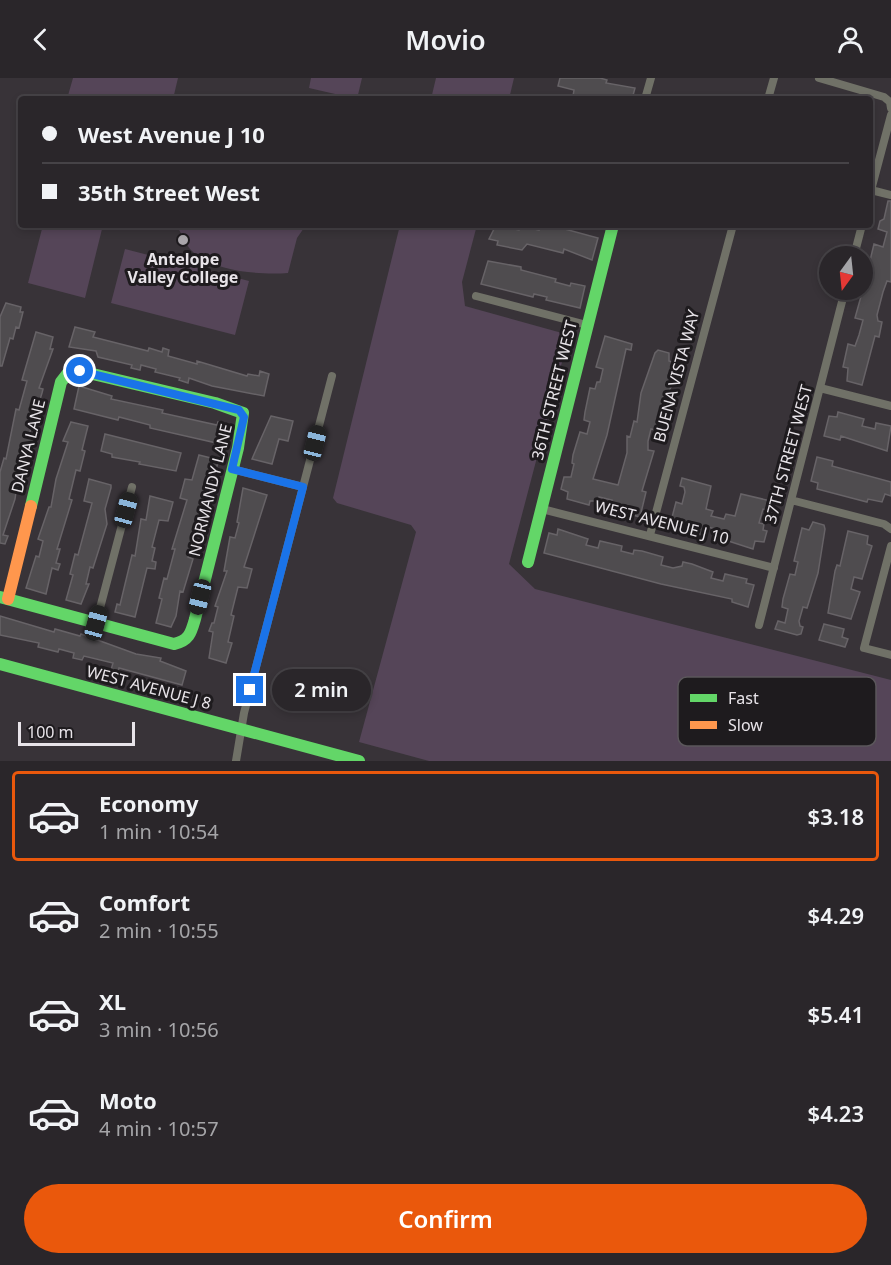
<!DOCTYPE html>
<meta charset="utf-8">
<style>
body{margin:0;font-family:"Noto Sans",sans-serif;background:#363236;color:#f1f3f6;height:100vh;display:flex;flex-direction:column;font-size:22px;white-space:nowrap}
*{box-sizing:border-box;margin:0}
p{font-size:20px;color:#a5a5a8}
.icon{flex:none;width:33px;height:33px;fill:none;stroke:currentColor;stroke-width:2;stroke-linecap:round;stroke-linejoin:round}
.map{position:relative;height:683px;overflow:hidden}
.drawer{display:flex;flex-direction:column;background:#2a262a;flex:1}
.drawer>*{flex:none}
.banner{position:absolute;left:18px;top:18px;width:855px;height:132px;border-radius:6px;box-shadow:0 3px 9px #0003,0 0 0 2px #464347;display:grid;align-content:center;height:132px;padding:0 24px;background:#2a262a}
.needle{width:39px;rotate:195deg}
.tools{position:absolute;left:819px;top:168px;display:grid;gap:12px}
.tools a{display:grid;place-items:center;width:54px;height:54px;border-radius:50%;background:#2a262a;box-shadow:0 3px 9px #0003,0 0 0 2px #464347;font-size:30px}
.scale{position:absolute;left:18px;bottom:15px;width:117px;box-sizing:border-box;padding-left:6px;border:3px solid #e8e4e9;border-top:0;font-size:16px;line-height:21px;white-space:nowrap;color:#e8e4e9;-webkit-text-stroke:4px #1e1b1e;paint-order:stroke}
.end{position:absolute;width:27px;height:27px;margin:-14px;border:8px solid #1a73e8;background:#fff;box-shadow:0 0 0 3px #fff}
.from{border-radius:50%}
.bubble{position:absolute;height:42px;border-radius:21px;background:#2a262a;box-shadow:0 3px 9px #0003,0 0 0 2px #464347;font-size:20px;font-weight:600;line-height:42px;text-align:center}
.car{position:absolute;width:18px;height:36px;margin:-18px -9px;border-radius:8px;box-shadow:0 0 4px 2px #0007;background:linear-gradient(#222 24%,#8ab4d8 0 40%,#222 0 76%,#8ab4d8 0 86%,#222 0)}
.banner b{display:flex;align-items:center;gap:21px;height:57px;font-size:22px}
.banner b+b{border-top:2px solid #464347}
.banner i{width:15px;height:15px;background:#f1f3f6}
ul{padding:10px 0 0;list-style:none}
li{display:flex;align-items:center;gap:18px;height:90px;margin:0 12px 9px;padding:0 12px;border:3px solid transparent;border-radius:6px}
li div{flex:1}
li b{display:block;font-size:22px}
li em{font-style:normal;font-weight:600}
li.on{border-color:#ea580c}
li>.icon{width:54px;height:54px;stroke-width:1.5}
.action{display:flex;gap:12px;margin-top:auto;padding:12px 24px}
.action a{flex:1;height:69px;border-radius:36px;background:#ea580c;color:#fff;font-size:24px;font-weight:600;line-height:69px;text-align:center}
header{display:flex;justify-content:space-between;align-items:center;height:78px;padding:0 24px;background:#2a262a;font-size:27px;font-weight:600}
.map>svg:first-child{display:block}
.green{fill:#554558}
.building{fill:#4f4c4f;stroke:#676367;stroke-width:1.5}
.lines{fill:none;stroke-linecap:round;stroke-linejoin:round}
.street{stroke:#707167;stroke-width:8}
.fast{stroke:#63d668;stroke-width:12}
.slow{stroke:#ff974d;stroke-width:12}
.route{stroke:#1a73e8;stroke-width:8}
.poi-dot{fill:#aaa6ab;stroke:#1e1b1e;stroke-width:2}
.labels{text-anchor:middle;dominant-baseline:central;stroke-width:6;stroke-linejoin:round;paint-order:stroke}
.poi-label{font-size:16px;font-weight:bold;fill:#e8e4e9;stroke:#1e1b1e}
.street-label{font-size:16px;fill:#e8e4e9;stroke:#1e1b1e}
.key{fill:#1e1b1e;stroke:#5b575b;stroke-width:1.5}
.key-label{font-size:16px;fill:#e8e4e9}
</style>
<header><svg class="icon" aria-label="back" viewBox="0 0 24 24"><path d="M15 5l-7 7 7 7"/></svg>Movio<svg class="icon" aria-label="person" viewBox="0 0 24 24"><circle cx="12" cy="8" r="4"/><path d="M4 21q1-7 8-7t8 7"/></svg></header>
<div class="map">
<svg width="891" height="683" viewBox="0 0 891 683">
<rect width="100%" height="100%" fill="#383338"/>
<path class="green" d="M73 0H178L173 21H67Z
M311 0H362L357 21 309 10Z
M436 0H514L509 21H431Z
M43 147H103L85 220 28 205Z
M176 147H306L297 160 288 195C260 197 211 194 190 171 185 165 181 154 176 147Z
M400 147H477L462 204 465 228 562 255 567 265 509 486 535 511 891 602V683H429L359 664 416 454 411 447 337 425 333 420Z
M125 171 249 203 235 257 111 225Z"/>
<path class="building" d="M560 0H600L607 2 606 5 635 10 632 21 582 20 573 18 574 12 558 8Z
M888 123H891V204L887 203 883 214 877 237 878 243 882 244 879 259 875 258 862 307 847 303 848 290 843 289 848 266 855 268 859 257 863 242 855 240 865 204 868 205 871 192 868 191 874 166 883 169 887 154 878 151 880 143 884 141Z
M496 147 519 152 521 148 539 152 540 147H550L598 160 592 182 564 171 563 175 527 166 522 172 497 167 498 163 489 161Z
M488 183 521 189V192L556 201 555 204 570 208 571 205 585 208 580 230 546 222 547 219 534 216 533 219 481 206Z
M6 225 21 229 20 234H23L19 250 16 249 13 261 10 260 2 288H0V239Z
M75 249 95 254 93 259 148 273 149 270 162 274 163 270 169 272 168 278 197 286V283L247 298 248 296 259 298 260 293 269 296 264 318 212 308 189 300 188 305 179 302 180 300 155 294 156 291 141 287 140 292 131 290 132 287 98 279 96 273 69 269Z
M36 254 53 259 50 271H53L39 310 43 311 42 315 28 360 33 361 30 369H28L22 393 19 392 15 421 3 457 8 458 5 466 0 465V394L4 380 6 381 16 331 19 332 27 303 22 302Z
M605 258 632 266 631 272 626 271 607 357 593 401 618 407 627 375V358L630 359 634 343 637 344 641 315 655 275 658 272 669 275V283L676 285 671 309 667 317 664 316 661 328 665 329 659 353 651 351 648 363V372L654 373 642 413 646 414 640 439 610 431 612 422 599 419 598 423H590L589 427 567 421 568 414 561 411 564 399H571L574 386 572 385 573 377 580 354 587 356 590 344 584 342 585 334 590 310 595 311 597 304H600L603 291 596 289Z
M79 308 112 318 111 321 163 332 162 335 217 347 218 344 226 346 221 366 150 350V347L119 339 118 342 74 331Z
M838 334 864 341 862 348 875 351 876 345 891 348 887 373 841 358 840 362 824 358 829 338 837 339Z
M271 338 293 343 288 363 279 361 272 386 252 381Z
M71 344 88 348 82 372 85 373 80 393 76 392 69 421 72 422 57 471H60L56 485 60 486 58 492 52 490 46 516 26 510 36 478 39 479 43 463 38 461 49 429H51L56 401 68 364 63 363Z
M105 356 181 375 176 393 139 386 140 384 112 379V376L101 373Z
M199 377 219 382 208 415 205 414 201 430 206 431 204 440 202 439 188 479 193 481 183 514 180 513 176 538 171 549 156 545 162 521 159 520 164 500 167 501 175 471H172L187 422 180 420 185 401 192 402Z
M817 379 833 383 832 388 891 404V418L885 416 882 424 868 421 867 424 817 411 818 405 811 403Z
M682 400 711 408 706 431 713 433 711 438 724 441 726 436 735 438 741 416 771 423 769 432 763 431 759 445 764 446 763 452 767 453 764 464 755 463 753 471 719 460 721 453 705 448 702 457 670 447 676 424 682 426 685 414 684 409 680 408Z
M89 401 111 407V410L105 431 107 446 93 490 90 489 86 506H89L81 526 66 522 73 497 70 496 75 476 78 477 92 425 84 423Z
M243 410 267 417 244 489 252 491 247 510 238 509 231 537 234 538 228 564 232 565 226 585 209 580 213 554 209 553 212 545H214L218 529 215 528 227 493H224L230 459 235 460 239 445 237 444Z
M150 418 173 424 168 443 159 442 152 469 155 470 152 483 156 484 155 491 147 490 135 539 115 534 117 526 120 527 132 477 135 478 141 441 146 442Z
M813 444 824 447 825 451 818 495 807 530 803 529 799 543 800 548 803 549 801 556 797 557 775 551 778 543 785 545 788 531 782 529 783 521 790 496 795 497 798 484 794 483 802 450 809 452Z
M558 451 588 461 586 467 598 470 600 463 622 468 621 473 633 476 634 472 642 473 663 479 661 487 673 490 682 488 683 484 692 486 713 494 711 500 723 503 725 496 747 501 746 505 754 507 748 529 732 524V521L661 506 544 475 549 455 557 457Z
M848 453 868 458 867 466 872 468 862 501 854 499 851 511 860 514 851 541 828 535 835 493 837 487 840 488Z
M0 538 54 554 55 551 80 558 81 556 136 576 161 580 160 583 186 593 182 607 119 590 118 594 111 592 113 585 84 578 82 582 73 580 74 575 59 571 58 574 38 569 39 565 0 557Z
M824 546 844 551 842 559 848 561 845 569 819 562Z"/>
<g class="lines">
<path class="street" d="M819 0 884 19 890 24 891 30
M645 21 651 0
M768 21 774 0
M871 112 891 117
M870 116 891 37
M854 178 862 147
M476 218 587 247
M820 310 891 328
M232 391 303 409
M791 422 884 446 891 451
M542 431 774 490
M650 457 733 147
M891 468 864 570 891 577
M96 545 132 409
M759 547 845 212
M236 683 244 635 332 298"/>
<path class="fast" d="M528 484 613 147
M0 519 174 566C189 563 191 555 195 541L238 370 243 335 215 325 80 293 68 295 61 304 31 428
M0 586 359 683"/>
<path class="slow" d="M8 521 31 428"/>
</g>
<g class="lines">
<path class="route" d="M80 293 239 332 244 339 232 391 303 409 250 612"/>
</g>
<circle class="poi-dot" cx="183" cy="162" r="6"/>
<g class="labels">
<g class="poi-label">
<text x="183" y="181">Antelope<tspan x="183" dy="18">Valley College</tspan></text>
</g>
<g class="street-label">
<text transform="translate(676 298) rotate(-75)">BUENA VISTA WAY</text>
<text transform="translate(554 312) rotate(-76)">36TH STREET WEST</text>
<text transform="translate(28 368) rotate(-76)">DANYA LANE</text>
<text transform="translate(788 376) rotate(-75)">37TH STREET WEST</text>
<text transform="translate(210 412) rotate(-76)">NORMANDY LANE</text>
<text transform="translate(662 444) rotate(14)">WEST AVENUE J 10</text>
<text transform="translate(149 609) rotate(15)">WEST AVENUE J 8</text>
</g>
</g>
<rect x="678" y="599" width="198" height="69" rx="9" class="key"/>
<rect x="690" y="616" width="27" height="8" fill="#63d668"/>
<rect x="690" y="643" width="27" height="8" fill="#ff974d"/>
<g class="key-label">
<text x="728" y="626">Fast</text>
<text x="728" y="653">Slow</text>
</g>
</svg>
<div class="tools">
<a><svg class="needle" viewBox="-14 -14 28 28"><path d="M0-13l5 13h-10z" fill="#e53935"/><path d="M0 13l5-13h-10z" fill="#a5a5a8"/></svg></a>
</div>
<div class="scale">100 m</div>
<i class="end from" style="left:80px;top:293px"></i>
<i class="end" style="left:250px;top:612px"></i>
<div class="bubble" style="left:272px;top:591px;width:99px">2 min</div>
<i class="car" style="left:315px;top:365px;rotate:14deg"></i>
<i class="car" style="left:126px;top:432px;rotate:15deg"></i>
<i class="car" style="left:200px;top:519px;rotate:194deg"></i>
<i class="car" style="left:96px;top:545px;rotate:15deg"></i>
<div class="banner">
<b><i class="from"></i>West Avenue J 10</b>
<b><i></i>35th Street West</b>
</div>
</div>
<section class="drawer">
<ul>
<li class="on"><svg class="icon" aria-label="car" viewBox="0 0 24 24"><path d="M5 17H2v-5l4-1 3-4h7l3 4 3 1v5h-3M9 17h6M6 11h13"/><circle cx="7" cy="17" r="2"/><circle cx="17" cy="17" r="2"/></svg><div><b>Economy</b><p>1 min · 10:54</p></div><em>$3.18</em></li>
<li><svg class="icon" aria-label="car" viewBox="0 0 24 24"><path d="M5 17H2v-5l4-1 3-4h7l3 4 3 1v5h-3M9 17h6M6 11h13"/><circle cx="7" cy="17" r="2"/><circle cx="17" cy="17" r="2"/></svg><div><b>Comfort</b><p>2 min · 10:55</p></div><em>$4.29</em></li>
<li><svg class="icon" aria-label="car" viewBox="0 0 24 24"><path d="M5 17H2v-5l4-1 3-4h7l3 4 3 1v5h-3M9 17h6M6 11h13"/><circle cx="7" cy="17" r="2"/><circle cx="17" cy="17" r="2"/></svg><div><b>XL</b><p>3 min · 10:56</p></div><em>$5.41</em></li>
<li><svg class="icon" aria-label="car" viewBox="0 0 24 24"><path d="M5 17H2v-5l4-1 3-4h7l3 4 3 1v5h-3M9 17h6M6 11h13"/><circle cx="7" cy="17" r="2"/><circle cx="17" cy="17" r="2"/></svg><div><b>Moto</b><p>4 min · 10:57</p></div><em>$4.23</em></li>
</ul>
<div class="action"><a>Confirm</a></div>
</section>
